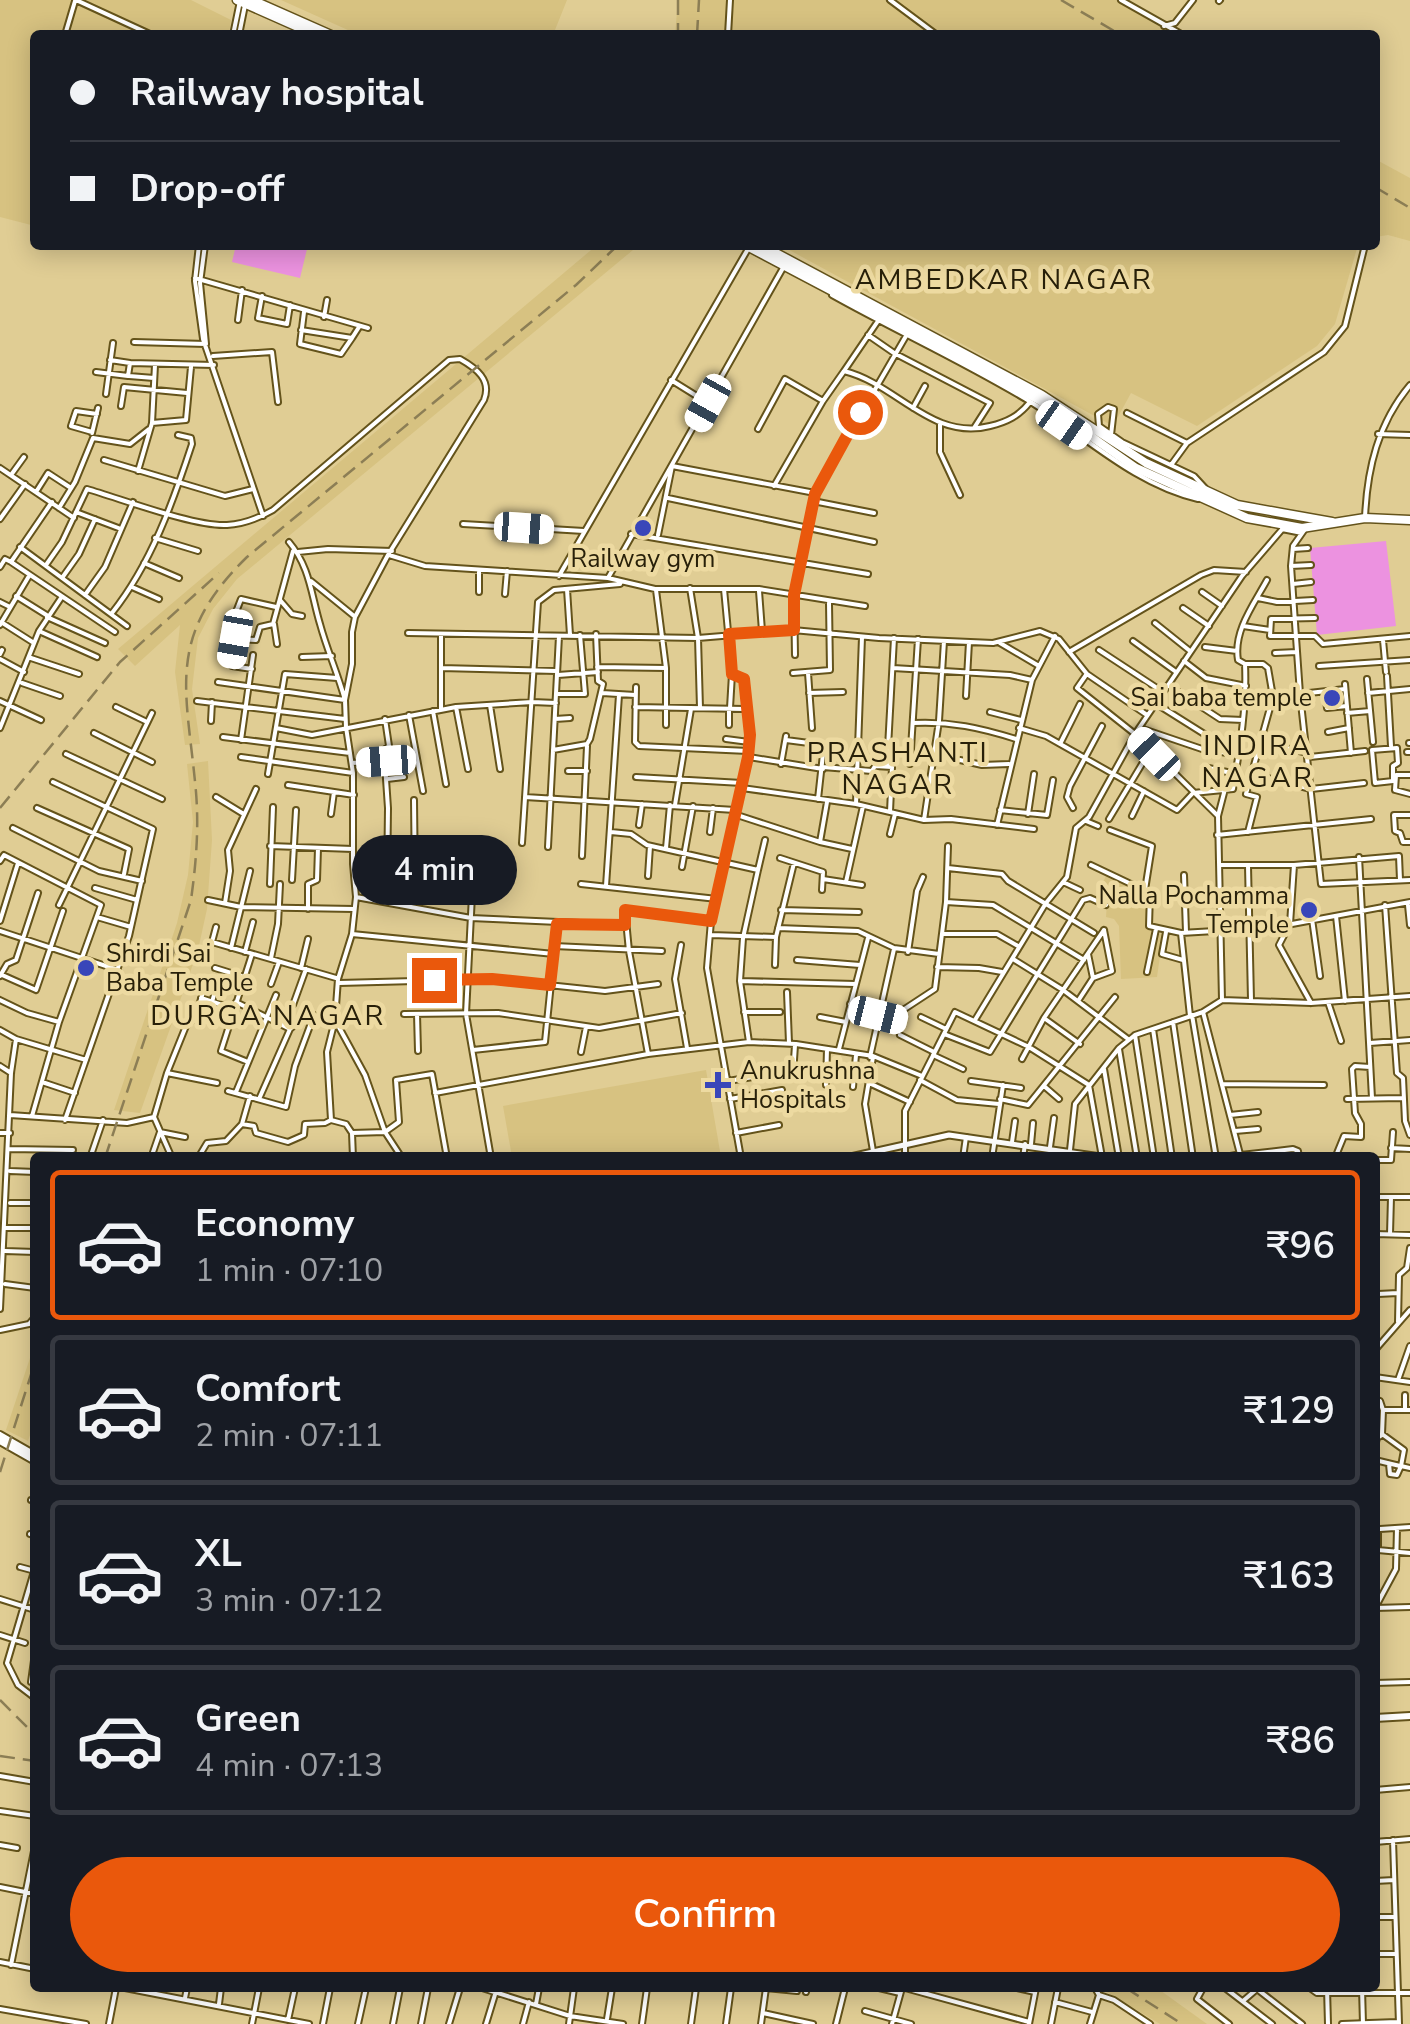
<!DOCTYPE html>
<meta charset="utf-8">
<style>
body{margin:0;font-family:"Nunito Sans",sans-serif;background:#242831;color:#f1f3f6;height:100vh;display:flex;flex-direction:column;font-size:38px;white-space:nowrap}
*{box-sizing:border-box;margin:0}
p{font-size:32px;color:#9ea1a6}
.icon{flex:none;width:55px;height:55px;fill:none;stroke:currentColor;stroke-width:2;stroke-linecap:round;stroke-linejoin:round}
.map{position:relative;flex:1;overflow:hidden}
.panel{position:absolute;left:30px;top:1152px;width:1350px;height:840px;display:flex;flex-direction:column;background:#171b24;border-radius:10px;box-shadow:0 5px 25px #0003}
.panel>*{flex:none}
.banner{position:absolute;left:30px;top:30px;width:1350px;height:220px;border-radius:10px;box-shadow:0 5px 25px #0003;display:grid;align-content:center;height:220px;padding:0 40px;background:#171b24}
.end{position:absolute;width:45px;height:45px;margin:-22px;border:12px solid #ea580c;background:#fff;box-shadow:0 0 0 5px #fff}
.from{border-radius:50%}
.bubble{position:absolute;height:70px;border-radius:35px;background:#171b24;box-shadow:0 5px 25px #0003;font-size:32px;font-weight:600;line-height:70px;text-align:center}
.car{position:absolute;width:30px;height:60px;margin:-30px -15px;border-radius:12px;box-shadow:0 0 8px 2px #0007;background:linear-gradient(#fff 24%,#345 0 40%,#fff 0 76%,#345 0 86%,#fff 0)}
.banner b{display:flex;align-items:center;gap:35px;height:95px;font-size:38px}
.banner b+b{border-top:2px solid #363941}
.banner i{width:25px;height:25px;background:#f1f3f6}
ul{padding:18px 0 0;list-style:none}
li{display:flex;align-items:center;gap:30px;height:150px;margin:0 20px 15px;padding:0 20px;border:5px solid #363941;border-radius:10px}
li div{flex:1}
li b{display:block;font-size:38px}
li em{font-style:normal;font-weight:600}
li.on{border-color:#ea580c}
li>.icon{width:90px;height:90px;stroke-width:1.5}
.primary-button{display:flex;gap:20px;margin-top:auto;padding:20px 40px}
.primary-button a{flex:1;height:115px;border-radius:60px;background:#ea580c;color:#fff;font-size:40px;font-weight:600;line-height:115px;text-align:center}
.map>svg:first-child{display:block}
.built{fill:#d7c281}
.green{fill:#ec92e0}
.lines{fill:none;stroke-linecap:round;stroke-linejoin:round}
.minor-casing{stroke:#64531b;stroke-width:8}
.tertiary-casing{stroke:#64531b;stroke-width:9}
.secondary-casing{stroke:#64531b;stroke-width:10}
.primary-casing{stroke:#64531b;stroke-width:11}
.minor{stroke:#fff;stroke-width:4}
.tertiary{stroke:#fff;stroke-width:5}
.secondary{stroke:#fff;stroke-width:6}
.primary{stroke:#fff;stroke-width:8}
.rail{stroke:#8c7e55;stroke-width:2.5;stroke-dasharray:15 8;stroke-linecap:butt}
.route{stroke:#ea580c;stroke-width:12}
.poi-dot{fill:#3946b9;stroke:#eddaa1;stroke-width:4}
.labels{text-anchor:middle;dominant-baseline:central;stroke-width:9;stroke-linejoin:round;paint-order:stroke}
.poi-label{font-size:25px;fill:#282009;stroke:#eddaa1;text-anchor:end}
.neighbourhood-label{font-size:28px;letter-spacing:2.5px;fill:#282009;stroke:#eddaa1}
</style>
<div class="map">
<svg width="1410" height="2024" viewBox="0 0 1410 2024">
<rect width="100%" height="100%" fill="#e0cd94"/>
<path class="built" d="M0 0H191L231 20 229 35H35V226L0 217Z
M281 0H567L553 35H359Z
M678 0H1124L1184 35H675Z
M1375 159 1410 178V241L1388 235 1375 237Z
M597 245H639L237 579 213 609 198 638 192 689 200 744 185 745 175 672 180 625 135 666 118 649Z
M780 245H1358L1335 324 1317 346 1197 426 1131 393 1113 426Z
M208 761 212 840 207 909 198 950 140 1113 114 1110 177 923 188 875 193 822 187 764Z
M1107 874 1146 894V929L1163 935 1157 977 1121 979 1119 926 1114 919 1106 917 1107 903 1096 896Z
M706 1070 721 1157H512L503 1106Z
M35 1343V1420L28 1441 6 1430Z
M1100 1988H1157L1207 2024H1160Z"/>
<path class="green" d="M236 245H308L300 278 232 262Z
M1386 541 1396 626 1317 635 1310 548Z"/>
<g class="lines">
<g class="minor-casing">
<path id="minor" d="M76 0 152 35
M890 0 937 35
M1121 0 1183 35
M1219 1 1220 0
M1164 26 1175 23 1193 0
M65 35 75 1
M233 35 240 1
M239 35 246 0
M728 35 730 0
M199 245 195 281 203 339 263 516
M205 245 200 283 206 344
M195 278 368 328
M832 295C898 332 969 364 1034 404 1086 437 1136 485 1198 499
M262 296 258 318 287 324 290 305
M304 312 300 344 341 354 352 338
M324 317 327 300
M238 320 242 290
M301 330 352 338 359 327
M868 335 894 353 990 403 974 428
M134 342 206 344
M213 356 272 352 278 402
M110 360 130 363
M844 371 878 321
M96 372 128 376 130 363 214 365
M129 376 154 378
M671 380 708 403
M106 394 113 343
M121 406 124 387 187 393
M913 408 925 386
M1127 413 1187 443
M152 423 186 420 191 367
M940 424V452L960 495
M758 429 785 379 823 401
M92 432 71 426 76 411 97 414
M92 433 98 408
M1378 434 1410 435
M1111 435 1114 409 1108 407 1098 414 1099 426 1122 442 1194 476 1206 489
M104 460 225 496 253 489
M1171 465 1187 443 1324 352 1345 326 1365 245
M0 468 74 518
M138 471 152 423 155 365
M11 475 24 457
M774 486 823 401 844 371C897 384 931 441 990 426 1007 422 1019 416 1030 402
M36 492 48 473 71 488
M668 498 874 542
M813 501 874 513
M59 508 75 482 93 438 130 444 149 429
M76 512 121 529
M1365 518C1367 469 1378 423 1410 385
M0 519 25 484
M463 524 584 531
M1282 529 1302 533
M1305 529 1293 546 1291 566 1300 694 1321 884 1410 880
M631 534 868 574
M658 535 672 466 815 493
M155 538 198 551
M20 547 127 626
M1293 549 1308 548
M298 552 328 549 392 551
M389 555 425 566 608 578 655 589H759L865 606
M11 562 115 632
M144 563 179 578
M46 565 62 542 87 489C122 499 195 527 227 525 243 524 259 518 273 510L449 360 460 359C476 368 492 380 484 400L388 555 355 617 352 632V664L345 700 346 727 353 773V864L356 897 352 934 338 979 335 1020 365 1075 385 1132 402 1158
M1291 566 1311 565
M0 567 5 559 11 562 52 502
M479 570V592
M559 576 748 249
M62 578 79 554 95 519
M608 578 783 268
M311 581 354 616
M1293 584 1311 582
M132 587 159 599
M690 588 698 638 700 708
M567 589 570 635
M724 589 732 674 730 708
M656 590 666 668V725
M759 591 762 631
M1202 592 1222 606
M505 594 507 571
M85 595 105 567 133 502
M16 596 48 616
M1258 598 1277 602 1313 600
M280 600 292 614 302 616
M0 602 10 607
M1183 608 1209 626
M236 612 241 599 276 607
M112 613C151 564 173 502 192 444L191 438 178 435
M47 617 105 643
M1315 618 1271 619 1270 636H1315L1323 644 1410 636
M1 622 34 643
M1155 623 1190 651
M274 624 277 644
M0 625 29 576
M1243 626 1270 630
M230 630 231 638 235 639 232 666 252 669
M39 631 97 657
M408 633 698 638 793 630 879 638 993 643 1040 631 1059 639 1087 674 1147 715
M235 639 256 640 260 627 273 624 293 551
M1383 640 1386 672
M1133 641 1176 672
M1000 643 1039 666
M1205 647 1237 651
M1099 650 1163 692
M1069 652 1201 575 1214 570 1246 572
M1275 653 1297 652
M0 654 2 650
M795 655 794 595 815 493 906 336
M302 657 332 656
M31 658 79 674
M0 659 24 672
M1184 661 1206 678 1246 686
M1246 664H1263L1268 668 1273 697 1246 794 1257 797 1248 832
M1319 666 1410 660
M597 667 666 668
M441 668 556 671
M893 668 1010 675 1032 680
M793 673 830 670 829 603
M808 673 812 728
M732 674 744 679 750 735 748 757 711 921 707 968 741 1158
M558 675 598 672
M1086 675 1077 688 1135 734 1218 816 1222 1000
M1387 676 1391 746
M1367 679 1373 742
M218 682 345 700C338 674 327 650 320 624 311 594 310 567 289 542
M22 683 60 696
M1345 684 1351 753
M1168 685 1220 719 1243 720
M636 687 635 742 639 746 748 751
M602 693 635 695
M809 693 843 692
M1325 693 1327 708 1347 706
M1368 693 1410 689
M556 694H585L580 635
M1300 694 1345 689
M966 696 969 642
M1273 697 1301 695
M0 701 41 720
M197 701 345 719
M1155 703 1217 742 1218 737
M490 705 500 769
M116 707 147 722
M456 707 468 769
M635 707 745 709
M441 709V634
M433 711 446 784
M990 712 1021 720
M1347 713 1370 711
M409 715 423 791
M385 719 389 746 384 750 388 808 387 885
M555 719 570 718
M211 721 212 702
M913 723C950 721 981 728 1016 739
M729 725V709
M0 728 39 631 61 598
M276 728 312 735 456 707 532 702 556 703
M1019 728 1046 736 1177 810 1193 793 1233 789C1240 747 1247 706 1245 664L1238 660C1233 631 1254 604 1267 580
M1140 728 1202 749 1240 755
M1328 732 1349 728
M94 733 152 762
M223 737 350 753
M726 739 749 742
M241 740 253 655
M786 740 809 743
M1260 742 1308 753
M1409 743H1410
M1060 744 1080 704
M1397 748 1398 763 1393 766V781L1375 783 1372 750Z
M553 750 587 744 590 739 603 684 598 681 596 634
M1407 752H1410
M66 754 162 799
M241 757 353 773
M749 757 823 769
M1310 757 1365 751
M960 760 982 765 1009 764
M352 763 385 761
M781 764 786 736
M910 764 918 639
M887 766 894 638
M823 767 872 771 875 766 892 767 890 812
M1204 767 1236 774
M568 771H587
M268 774 285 674 337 678
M1252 774 1311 789 1364 783
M1410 775H1396L1395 790 1410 794
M636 777 742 783
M387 779 404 777
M53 782 153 829 129 936 65 1120
M288 785 354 795
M742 788 856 804 924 820 951 819 1034 829
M216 797 242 813
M525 797 735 810
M818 799 824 745
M414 800 415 886
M856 804 862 637
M675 805 691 709
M37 808 129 849 124 874
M1073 808 1067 797 1070 786 1102 726
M1000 810 1047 815 1053 780
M331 814 334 792
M1028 814 1034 774
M737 815 820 842 852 849
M1410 815H1394L1395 831 1400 833 1403 842H1410
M1132 816 1144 791
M1218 816 1225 789
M1109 819 1145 759
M924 820 939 721 944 641
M1086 821 1098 826
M639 825 642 804
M997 825 1032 680 1055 636
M13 828 99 871 142 881
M1110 830 1152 846 1145 890
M611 832 631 834 647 845 758 870 743 938 740 981 749 1042
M710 832 713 808
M890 834 895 814
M1217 835 1371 819
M820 842 827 802
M522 843 538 602 554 590 620 584
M270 846 353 849
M548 847 559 636
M666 848 670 805
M582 856 587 746
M1359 857 1372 1098
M780 858 823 872 822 890
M0 861 4 855 101 905 59 1022 32 1116
M353 864 432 867 492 844
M1091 865 1150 893 1149 926 1181 933 1249 929
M1219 865H1294L1399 856 1400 880
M1294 865 1290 924 1279 945 1311 1003
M1248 866 1251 1000
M682 867 693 806
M948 868 1002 874 1008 881 1094 933
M758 870 765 840
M1184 875 1186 932
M648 876 650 846
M823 879 862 885
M292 880 296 810
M846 882 863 806
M1063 882 1080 890
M270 884 273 807
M581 884 717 899
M606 886 619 695
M95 888 137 900
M472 895 466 1014 491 1158
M356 897 471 918 625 925
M208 900 241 907 354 909
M946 902 993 905 1084 960
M225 903 230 871 228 850 256 789
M59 905 152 713
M1385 905 1397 1073 1403 1078 1405 1121 1410 1135
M1408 905 1410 925
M308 909V884L317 880 318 848
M781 910 859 912
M1336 916 1345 1001
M97 917 131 927
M1312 919 1320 976
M0 921 18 863
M1292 924 1410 902
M216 927 212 942 336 978
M778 928 858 931 894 948 939 954
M0 931 118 970
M1166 932 1162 954 1183 960
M1181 933 1190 1016
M352 934 554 954
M942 934H997L1018 946
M711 935 776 937
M681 945 675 979 687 1048
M554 946 662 951
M231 948 250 871
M245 952 253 922
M908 952 917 891 923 877
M1088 954 1093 978
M271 958 278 924 280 884
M1013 959 1063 990 1128 1039
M797 960 860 965
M775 965 776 937 794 863
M937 967 979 968 1002 972
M215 968 244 977
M301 968 308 939
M1147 972 1156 929
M0 974 36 990 63 911
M0 976 7 964 16 960 38 893
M740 981 855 984
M339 983 492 979 605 991 658 984
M271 984 279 962
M787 992 789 1043
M201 998 234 1009
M0 1000 27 1013 59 1022
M1078 1001 1093 978 1112 971 1104 930
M212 1002 216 988
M236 1002 290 1029
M1328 1002 1341 1041
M850 1004 880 1008
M293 1005 306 969
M744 1012H780
M1203 1012 1241 1158
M404 1014 498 1013 599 1028 682 1013
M417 1014 418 1051
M878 1015 898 1020 900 1012 935 989 946 902 948 846
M1192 1015 1216 1158
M820 1017 846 1022
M921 1017 946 1029
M1044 1018 1080 1044
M975 1020 1046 903 1067 877 1076 828 1089 817 1135 734 1242 576 1285 526
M1173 1022 1193 1158
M1153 1029 1172 1158
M0 1030 16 1039 86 1060
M944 1034 990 1052 1083 900 1090 898 1106 905
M900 1035 934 1052
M1135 1035 1154 1158
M1370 1043 1410 1040
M839 1049 868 938
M1119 1049 1137 1158
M473 1050 545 1042 557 924
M581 1052 586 1027
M648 1054 629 951 625 910 709 921
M933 1055 963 1069
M870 1057 894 949
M1022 1059 1044 1018 1104 930
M248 1062 221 1051 252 954
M0 1066 11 1073
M1104 1069 1119 1158
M167 1073 217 1083
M793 1075 795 1045
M920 1080 957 1100 999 1104
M728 1081 777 1073
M971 1081 1021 1088
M42 1082 75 1093
M869 1083 910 1102
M1222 1084 1324 1085
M826 1085 827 1049
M1044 1086 1059 1099
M853 1087 856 1055
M228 1091 286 1107 295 1066 314 1015
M236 1092 276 995
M435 1093 648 1054 749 1042 796 1044 873 1056 922 1076
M259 1099 290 1029 304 1016 335 1020 327 1052 331 1120
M730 1099 782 1090
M1000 1099 1028 1105 1115 997
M1347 1099 1402 1098
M10 1115 127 1123 154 1117
M1230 1115 1258 1112
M242 1124 250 1096
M1235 1131 1258 1129
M0 1133H10
M352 1133 353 1158
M736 1133 779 1125
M1012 1142 1015 1121
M1031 1144 1033 1123
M1050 1147 1054 1118
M1391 1148 1410 1149
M9 1149 73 1150
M1070 1150 1075 1104 1119 1048 1135 1035 1203 1012 1222 1000 1311 1003 1410 996
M873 1151 865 1104 873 1057
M1241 1155 1293 1149 1298 1151 1299 1158
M1336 1155 1348 1158
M319 1156V1158
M90 1158 103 1120
M151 1158 160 1132 185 1137
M172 1158 154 1117 167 1073 186 1026 195 1018 207 980
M198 1158 207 1143 226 1141 242 1124 254 1126 256 1133 288 1142 304 1135 305 1124 325 1123 331 1120 346 1124 352 1133 385 1132 399 1122 396 1080 432 1074 447 1158
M905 1158V1111L955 1012 1029 1047 1089 1085 1102 1157
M963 1158 966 1137
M992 1158 1003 1085
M1023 1158 1025 1144
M1220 1158 1241 1154
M1335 1158 1344 1136 1361 1137V1124L1355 1113 1352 1069 1355 1066 1370 1067
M1375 1160H1391L1393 1132
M10 1171 35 1172
M1375 1197H1410
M10 1203H35
M6 1228H35
M1375 1234 1410 1235
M1390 1234 1391 1197
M5 1251 35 1252
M5 1284 35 1288
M1378 1294 1398 1293
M1375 1305 1376 1234
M0 1309 11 1073 16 1039
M1398 1322 1399 1275 1407 1268 1410 1248
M0 1330 29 1324 35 1317
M1375 1350 1410 1310
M1375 1377 1410 1382
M1398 1380 1410 1346
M1375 1400 1380 1401 1383 1410
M1383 1410 1382 1434 1404 1450 1401 1466 1410 1468
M1383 1410H1410
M1405 1410V1395
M1375 1447 1377 1438 1382 1435
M1375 1460 1400 1466
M1389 1464 1390 1474 1397 1475 1401 1466
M31 1500 35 1501
M1378 1529V1550L1410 1553
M1380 1529 1410 1527
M30 1534 35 1535
M20 1567 35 1571
M35 1568 7 1663 18 1685 35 1698
M0 1599 35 1610
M1375 1608 1396 1569 1397 1528
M1375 1608 1410 1607
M0 1635 25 1643
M31 1682 35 1653
M1375 1683 1410 1682
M0 1776 35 1782
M1375 1790 1410 1787
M0 1811 35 1816
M1393 1840 1399 2024
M1375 1842 1410 1839
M0 1845 17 1848
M1375 1881 1394 1880
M0 1887 35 1894
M1375 1917H1395
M1375 1954H1395
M0 1962 35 1969
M11 1965 35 1846
M125 1988 309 2024
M482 1988 570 2016 623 2024
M766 1988 797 1991
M879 1988 900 1993
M905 1988 1029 2022
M1017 1988 1035 1992
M1095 1988 1099 1995 1114 2000 1150 2024
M1203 1988 1197 1999 1229 2024
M1225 1988 1272 2024
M1310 1988 1317 1993H1410
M1327 1988 1328 2024
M1362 1988 1363 2024
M806 1992 807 1988
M185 1998 187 1988
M1243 2001 1257 1989 1302 2024
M1055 2002 1092 2012
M219 2004 221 1988
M536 2004 539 1988
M0 2009 86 2024
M865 2011 911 2024
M763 2013 813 2024
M607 2019 612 1988
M288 2020 295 1988
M109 2024 116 1988
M252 2024 259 1988
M323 2024 330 1988
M358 2024 366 1988
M393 2024 400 1988
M421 2024 428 1988
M449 2024 460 1988
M486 2024 497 1988
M523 2024 529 2002
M569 2024 574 1988
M642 2024 647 1988
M691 2024 696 1988
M726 2024 731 1988
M761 2024 766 1988
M836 2024 845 1988
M892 2024 902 1988
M1029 2024 1036 1988
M1051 2024 1058 1988
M1090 2024 1099 1995
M1342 2024 1397 2022"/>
</g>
<g class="tertiary-casing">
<path id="tertiary" d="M846 1158 949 1135 1108 1158"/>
</g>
<g class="secondary-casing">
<path id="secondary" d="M0 1435 35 1455
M0 1441 35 1461
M1375 1718 1410 1716"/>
</g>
<g class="primary-casing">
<path id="primary" d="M237 0 316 35
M252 0 331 35
M745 245 1039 400 1136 468 1247 518 1302 528 1365 518 1410 520
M761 245 1042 395 1146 463 1237 505 1332 522"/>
</g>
<use href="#minor" class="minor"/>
<use href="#tertiary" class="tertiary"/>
<use href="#secondary" class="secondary"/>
<use href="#primary" class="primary"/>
<path class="rail" d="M678 0V35
M1061 0 1121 35
M697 35 699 0
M1375 187 1410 208
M0 808 120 662 219 573
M105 1158 191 900C196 864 199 829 196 792 187 690 164 638 247 557L576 285 618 245
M0 1472 35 1362
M0 1700 35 1735
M0 1756 35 1761
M1126 1988 1182 2024"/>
</g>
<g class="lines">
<path class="route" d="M434 980 492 979 550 985 557 924 625 925V910L711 921 748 757 750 735 744 679 732 674 729 634 794 630V595L815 494 860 412"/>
</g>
<g class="poi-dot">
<circle cx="643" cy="528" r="10"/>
<circle cx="1332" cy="698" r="10"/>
<circle cx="1309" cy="910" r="10"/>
<circle cx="86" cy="968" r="10"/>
<path d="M713 1070h10v10h10v10h-10v10h-10v-10h-10v-10h10z"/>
</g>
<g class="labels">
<g class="poi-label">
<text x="643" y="559" text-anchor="middle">Railway gym</text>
<text x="1312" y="698">Sai baba temple</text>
<text x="1289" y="896">Nalla Pochamma<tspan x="1289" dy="29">Temple</tspan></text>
<text x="106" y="954" text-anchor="start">Shirdi Sai<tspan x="106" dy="29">Baba Temple</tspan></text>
<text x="740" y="1071" text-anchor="start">Anukrushna<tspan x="740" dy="29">Hospitals</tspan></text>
</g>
<g class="neighbourhood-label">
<text x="1004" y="280">AMBEDKAR NAGAR</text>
<text x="1258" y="746">INDIRA<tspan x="1258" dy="32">NAGAR</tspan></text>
<text x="898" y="753">PRASHANTI<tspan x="898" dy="32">NAGAR</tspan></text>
<text x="268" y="1016">DURGA NAGAR</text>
</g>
</g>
</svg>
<i class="end from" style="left:860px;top:412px"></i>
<i class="end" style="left:434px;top:980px"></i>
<div class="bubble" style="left:352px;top:835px;width:165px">4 min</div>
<i class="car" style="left:708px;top:403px;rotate:209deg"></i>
<i class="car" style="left:1064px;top:425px;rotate:125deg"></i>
<i class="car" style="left:524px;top:528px;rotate:94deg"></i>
<i class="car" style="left:235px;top:639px;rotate:190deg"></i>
<i class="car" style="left:1154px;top:754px;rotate:316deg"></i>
<i class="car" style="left:386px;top:761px;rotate:266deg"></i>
<i class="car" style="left:878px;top:1015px;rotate:104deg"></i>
<div class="banner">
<b><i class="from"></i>Railway hospital</b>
<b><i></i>Drop-off</b>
</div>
<section class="panel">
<ul>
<li class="on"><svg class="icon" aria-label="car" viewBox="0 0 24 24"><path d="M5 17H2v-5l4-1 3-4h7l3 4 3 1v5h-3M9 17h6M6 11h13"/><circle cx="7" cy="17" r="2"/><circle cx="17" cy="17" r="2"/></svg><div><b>Economy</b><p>1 min · 07:10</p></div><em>₹96</em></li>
<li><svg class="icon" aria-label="car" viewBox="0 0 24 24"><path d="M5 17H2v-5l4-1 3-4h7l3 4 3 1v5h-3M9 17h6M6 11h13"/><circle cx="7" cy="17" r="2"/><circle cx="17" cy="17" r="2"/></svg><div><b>Comfort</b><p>2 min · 07:11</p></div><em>₹129</em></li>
<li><svg class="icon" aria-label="car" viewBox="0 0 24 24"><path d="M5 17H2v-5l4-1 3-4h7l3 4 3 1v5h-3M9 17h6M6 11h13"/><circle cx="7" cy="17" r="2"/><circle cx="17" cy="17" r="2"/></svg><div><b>XL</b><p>3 min · 07:12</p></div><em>₹163</em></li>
<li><svg class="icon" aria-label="car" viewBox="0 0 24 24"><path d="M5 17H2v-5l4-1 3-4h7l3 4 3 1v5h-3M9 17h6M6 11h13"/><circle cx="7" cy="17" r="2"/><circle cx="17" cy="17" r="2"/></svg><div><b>Green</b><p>4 min · 07:13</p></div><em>₹86</em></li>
</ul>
<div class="primary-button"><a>Confirm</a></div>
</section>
</div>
